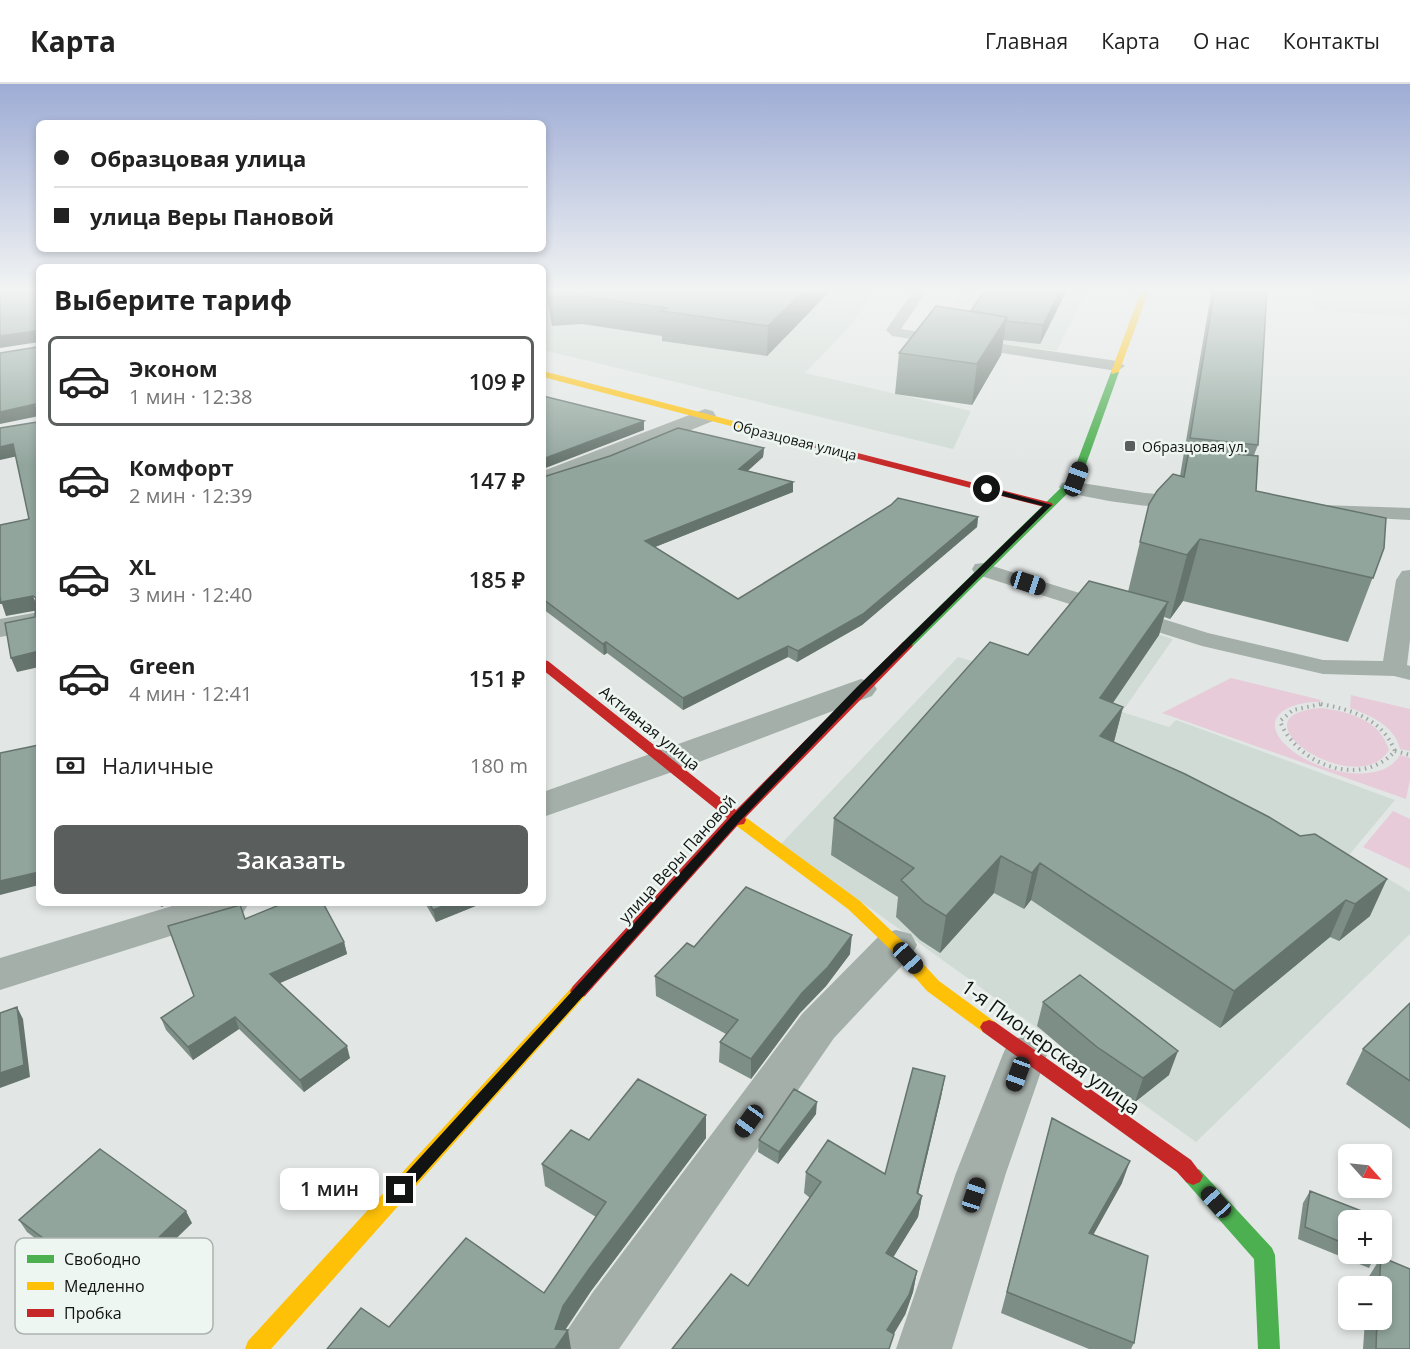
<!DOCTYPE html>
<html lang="ru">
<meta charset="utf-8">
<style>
body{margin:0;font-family:"Open Sans",sans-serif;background:#f6f6f6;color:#222;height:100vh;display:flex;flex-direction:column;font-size:22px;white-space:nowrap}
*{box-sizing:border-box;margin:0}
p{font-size:20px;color:#767676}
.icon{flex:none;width:33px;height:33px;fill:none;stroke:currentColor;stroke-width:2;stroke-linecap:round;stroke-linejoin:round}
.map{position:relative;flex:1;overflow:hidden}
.drawer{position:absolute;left:36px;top:180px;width:510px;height:642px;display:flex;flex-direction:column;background:#fff;border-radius:9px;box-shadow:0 3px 9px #0003}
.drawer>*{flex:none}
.top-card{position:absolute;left:36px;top:36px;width:510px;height:132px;border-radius:9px;box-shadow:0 3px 9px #0003;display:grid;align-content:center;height:132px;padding:0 18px;background:#fff}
.needle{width:39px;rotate:117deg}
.tools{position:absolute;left:1338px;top:1060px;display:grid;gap:12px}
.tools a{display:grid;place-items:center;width:54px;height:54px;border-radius:9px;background:#fff;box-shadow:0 3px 9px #0003;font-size:30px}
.end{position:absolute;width:27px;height:27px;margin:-14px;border:8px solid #111413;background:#fff;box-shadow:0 0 0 3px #fff}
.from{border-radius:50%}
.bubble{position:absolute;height:42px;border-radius:9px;background:#fff;box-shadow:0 3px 9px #0003;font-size:20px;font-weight:600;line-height:42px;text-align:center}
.car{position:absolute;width:18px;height:36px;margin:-18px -9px;border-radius:8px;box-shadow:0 0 4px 2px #0007;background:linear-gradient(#222 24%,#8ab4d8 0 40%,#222 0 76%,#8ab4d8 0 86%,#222 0)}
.top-card b{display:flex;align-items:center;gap:21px;height:57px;font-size:22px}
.top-card b+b{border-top:2px solid #e0e0e0}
.top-card i{width:15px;height:15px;background:#222}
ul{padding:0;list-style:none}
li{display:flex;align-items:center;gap:18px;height:90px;margin:0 12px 9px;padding:0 6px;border:3px solid transparent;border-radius:9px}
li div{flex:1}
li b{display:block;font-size:22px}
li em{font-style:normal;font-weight:600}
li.active{border-color:#5a5e5c}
li>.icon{width:54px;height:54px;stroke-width:1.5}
h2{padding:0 18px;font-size:27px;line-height:72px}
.pay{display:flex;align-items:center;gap:15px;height:66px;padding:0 18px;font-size:22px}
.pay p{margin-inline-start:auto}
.primary-button{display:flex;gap:12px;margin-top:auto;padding:12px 18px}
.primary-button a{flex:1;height:69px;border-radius:9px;background:#5a5e5c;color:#fff;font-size:24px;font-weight:600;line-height:69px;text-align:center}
header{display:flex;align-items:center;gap:36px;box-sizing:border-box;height:84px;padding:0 30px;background:#fff;border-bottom:2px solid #e0e0e0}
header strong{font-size:28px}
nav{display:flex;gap:33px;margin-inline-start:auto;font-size:21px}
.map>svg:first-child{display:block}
.built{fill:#d0dbd5}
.green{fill:#e7cbd8}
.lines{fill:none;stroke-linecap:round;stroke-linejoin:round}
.path{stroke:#a0a7a4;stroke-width:4;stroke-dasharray:1.5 4.5;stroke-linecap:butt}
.lane{fill:#a5afaa;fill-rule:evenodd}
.street{fill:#a5afaa;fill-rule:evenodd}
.fast{fill:#4caf50;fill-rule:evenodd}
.slow{fill:#ffc107;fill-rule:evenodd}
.jam{fill:#c62828;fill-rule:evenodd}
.wall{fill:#7d8e87}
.shaded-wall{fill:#66746e}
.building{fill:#91a59d;stroke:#66746e;stroke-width:1.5}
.route{fill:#111413}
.poi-dot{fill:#5a5e5c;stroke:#eef6f2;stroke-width:2}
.labels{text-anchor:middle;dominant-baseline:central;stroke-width:5;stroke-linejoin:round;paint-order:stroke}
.far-street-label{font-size:14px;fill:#111413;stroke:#eef6f2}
.far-poi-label{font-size:14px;fill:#111413;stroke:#eef6f2;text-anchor:start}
.street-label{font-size:16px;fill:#111413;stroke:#eef6f2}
.near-street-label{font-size:20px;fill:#111413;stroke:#eef6f2}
.key{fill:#eef6f2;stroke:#acb2af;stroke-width:1.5}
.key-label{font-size:16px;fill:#111413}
</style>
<header>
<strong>Карта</strong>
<nav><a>Главная</a><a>Карта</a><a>О нас</a><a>Контакты</a></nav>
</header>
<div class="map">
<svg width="1410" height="1265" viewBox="0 0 1410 1265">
<rect width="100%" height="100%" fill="#e2e7e5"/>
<path class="built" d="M543 204H877L851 241 805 289 971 327 953 365 543 266Z
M964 204H1075L1087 205 1057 267 930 250Z
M1310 204H1410V233L1314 226Z
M1075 525 1173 555 1122 628 1169 643 1176 636 1395 716 1349 771 1410 808V850L1196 1058 781 760 958 573 1021 591Z"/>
<path class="green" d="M1231 594 1321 616 1320 618C1291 617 1255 633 1288 663 1312 686 1380 705 1400 671L1410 674V695L1406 715 1162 629Z
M1351 611 1410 625V667L1400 665C1395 642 1370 631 1350 624Z
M1322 624C1350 628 1380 636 1389 666 1357 719 1225 630 1322 624Z
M1393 727 1410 735V785L1363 763Z"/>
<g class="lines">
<path class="path" d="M1321 620C1353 626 1382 635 1395 667 1361 705 1297 681 1280 637L1293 626Z
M1395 667 1410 671"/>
<path class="lane" d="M915 204H929L901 245 1117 277 1125 282 1117 287 892 252 886 246Z
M1122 204H1151L1152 205C1145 212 1128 210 1122 204Z
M1069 397 1145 409 1192 413 1195 417 1192 421C1163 428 1092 415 1062 407L1059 403 1062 399Z
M1323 421 1410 424V436L1316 431 1313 427 1316 423Z
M983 479 1208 549 1323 576 1383 577 1396 496 1402 487 1410 486V556L1407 581 1410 582V596L1394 592 1323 590 1202 562 975 490 972 485 975 480Z"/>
<path class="street" d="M705 325 713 327 716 332 713 337 610 379 543 402V387Z
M39 528V546L0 553V535Z
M861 595 872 598 877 605 872 612 678 686 543 733V708Z
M182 819H249L243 829 0 906V874Z
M896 846 911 850 917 861 911 872 834 954 619 1265H560L568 1245 593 1208 802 930 881 850Z
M1025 952 1041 957 1047 970 1006 1089 952 1265H896L956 1089 1003 970 1009 957Z"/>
<path class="fast" d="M1115 285 1119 288 1080 397 911 564H903L901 561 903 558 1071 394 1111 288Z
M1193 1083 1200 1086 1272 1164 1275 1171 1280 1265H1258L1254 1175 1186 1098 1183 1092 1186 1086Z"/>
<path class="slow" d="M1142 204H1150L1119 288 1112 290 1111 288Z
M543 287 814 358 816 360 811 363 543 293Z
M739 731 744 732 860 817 902 857 939 897 995 938 998 943 995 948 989 950 983 948 927 907 890 865 848 825 734 740 732 736 734 732Z
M579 900 585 902 588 907 585 912 271 1265H245L248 1257 573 902Z"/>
<path class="jam" d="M811 357 1052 419 1053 421 1048 424 808 362 806 360Z
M907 557 913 561 911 564 745 734 746 736 744 740 738 741 585 912 579 914 573 912 570 907 573 902 727 734 543 586V576L548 577 736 726 903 558Z
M989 936 995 938 1191 1076 1203 1092 1200 1098 1193 1101 1186 1098 1177 1088 983 948 980 943 983 938Z"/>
</g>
<path class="wall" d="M546 204H833L767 272 662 257V252L582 240 552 242Z
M986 204H1068L1040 260 1003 256 1001 271 972 321 895 310 899 269 971 227Z
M1212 204H1267L1258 361 1254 371 1256 407 1384 464 1348 558 1183 517 1170 535 1164 533 1159 551 1113 619 1123 623 1114 658 1269 733 1370 832 1339 857 1330 853 1220 944 1031 816 1024 825 994 809 940 869 920 856 896 833 898 813 831 771 834 734 1028 571 1128 508 1149 420 1180 392Z
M1395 204H1410V207L1396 206Z
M764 364 763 373 747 387 793 408 655 463 738 515 978 433 977 443 862 541 797 578 788 573 683 626 607 569 604 571 543 525V393Z
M425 819H483L436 838Z
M245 835 344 858 347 870 280 899 350 974 304 1008 239 945 193 976 166 946 161 934 194 912Z
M694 863 850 870 826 902 800 929 751 995 719 978 720 958 726 950 656 912 655 892Z
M1043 918 1169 991 1135 1018 1090 987 1037 942Z
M1410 919V1045L1346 1000 1363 965Z
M945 992 941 1013 918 1110 922 1112 918 1133 893 1173 917 1187 913 1208 905 1231 672 1265 748 1202 810 1114 804 1109 806 1088 885 1090Z
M816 1030 778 1080 758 1068 759 1056Z
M706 1031V1054L591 1207 566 1245 389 1243 544 1209 596 1133 545 1102 542 1080 589 1056Z
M1052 1034 1122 1099 1093 1151 1134 1259 1131 1265H1089L1001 1229Z
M1310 1107 1348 1137V1170H1376L1369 1184 1298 1155 1303 1119Z
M19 1136 192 1139 114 1215 27 1148Z
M1381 1173 1410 1265H1363L1365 1236H1382V1203H1367L1368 1194Z"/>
<path class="shaded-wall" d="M807 204H833L767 272 768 242Z
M1062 204H1068L1040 260 1043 241Z
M1007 233 1001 271 972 321 977 280Z
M35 247 39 258 0 264V252Z
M35 320 39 332 0 340V328Z
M644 337V346L543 385V375Z
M13 360 18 372 0 376V363Z
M764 364 763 373 739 395V385Z
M793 398V408L645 467V457Z
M978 433 977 443 862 541 797 578 798 567Z
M1200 455 1183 517 1170 535 1187 471Z
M0 509 33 512 39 526 6 532 2 520H0Z
M1168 518 1159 551 1092 649 1100 614Z
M606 558 607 569 604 571 603 560Z
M788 562V573L683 626V614Z
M39 567V583L17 588 11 574Z
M1123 623 1114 657 1091 687 1100 652Z
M1001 772 994 809 940 869 946 832Z
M1040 779 1031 816 1024 825 1032 789Z
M39 788V801L0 811V797Z
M1387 795 1370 832 1339 857 1355 820Z
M1346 816 1330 853 1220 944 1234 907Z
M160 819H174L161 823Z
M451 819H483L436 838 433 826Z
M852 851 850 870 826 902 800 929 751 995V975L802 909Z
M344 858 347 870 273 902 270 890Z
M17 923 23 935 30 993 0 1004V989Z
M235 933 239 945 193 976 188 963Z
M347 962 350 974 304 1008 300 996Z
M1178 967 1169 991 1135 1018 1143 994Z
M945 992 941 1013 915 1123 922 1112 918 1133 883 1190 886 1169 917 1109Z
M817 1018 816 1030 778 1080 779 1068Z
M706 1031V1054L591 1207 566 1244 562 1254 568 1246 571 1265H555V1245L563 1222 589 1185Z
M1130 1077 1122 1099 1082 1171 1089 1149Z
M186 1127 192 1139 114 1215 108 1203Z
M917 1187 913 1208 905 1231 885 1265 887 1246Z"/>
<path class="building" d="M0 204H39V567L11 574 5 539 35 533 36 514 33 512 1 518 0 512V441L29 435 13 360 0 363V344L37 338V322L35 320 0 328V269L37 263 38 249 35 247 0 252Z
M548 204H807L768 242 661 227 667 224 580 212 550 213Z
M986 204H1062L1043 241 1006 237 1007 233 971 227Z
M1215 204H1267L1258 361 1190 354Z
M936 222 1007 233 977 280 899 269Z
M543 312 644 337 543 375Z
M678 344 764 364 739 385 793 398 645 457 738 515 891 421 898 414 978 433 863 530 798 567 788 562 683 614 606 558 603 560 543 515V393L610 372Z
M1189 366 1258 372 1256 407 1386 434 1384 464 1373 494 1200 455 1187 471 1140 458 1149 420 1157 407 1173 390 1184 393Z
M1089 497 1168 518 1100 614 1123 623 1100 652 1185 690 1269 733 1300 752 1315 750 1387 795 1355 820 1346 816 1234 907 1040 779 1032 789 1001 772 946 832 925 819 901 796 914 784 834 734 990 558 1028 571Z
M39 661V788L0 797V669Z
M746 803 852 851 828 883 802 909 751 975 720 958 738 936 655 892 687 859 694 863Z
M284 819H323L344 858 270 890 347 962 300 996 235 933 188 963 161 934 194 912 168 842 240 821 245 835Z
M429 819H451L433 826Z
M1080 891 1178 967 1143 994 1097 963 1043 918Z
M1410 919V997L1363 965Z
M17 923 24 981 0 989V929Z
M913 984 945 992 917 1109 922 1112 886 1169 917 1187 909 1211 887 1246 894 1250 889 1265H672L731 1190 748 1202 821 1098 806 1088 828 1056 885 1090Z
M638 995 706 1031 589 1185 563 1222 555 1245 568 1246 555 1265H327L361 1224 389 1243 466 1154 544 1209 606 1118 542 1080 571 1046 589 1056Z
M794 1005 817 1018 779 1068 759 1056Z
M1052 1034 1130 1077 1089 1149 1148 1172 1134 1259 1007 1208Z
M100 1065 186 1127 108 1203 19 1136Z
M1310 1107 1382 1135 1381 1137H1348V1161L1305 1143Z
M1381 1173 1410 1185V1265H1376L1377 1236H1382V1203H1379Z"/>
<linearGradient id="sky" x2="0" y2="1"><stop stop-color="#9eacd5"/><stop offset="0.54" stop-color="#f2f4f3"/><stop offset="1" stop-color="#f2f4f3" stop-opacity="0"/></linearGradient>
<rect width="1410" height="381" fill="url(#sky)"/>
<path class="route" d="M987 403 1052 421 865 607 740 737 405 1111 400 1112 395 1111 393 1106 395 1101 732 732 858 602 1043 422 984 407Z"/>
<rect class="poi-dot" x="1124" y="356" width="12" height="12" rx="3"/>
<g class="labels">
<g class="far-street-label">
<text transform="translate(795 356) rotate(14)">Образцовая улица</text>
</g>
<g class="far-poi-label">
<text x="1142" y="362">Образцовая ул.</text>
</g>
<g class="street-label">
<text transform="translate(650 644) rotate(39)">Активная улица</text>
<text transform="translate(677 775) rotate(-48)">улица Веры Пановой</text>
</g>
<g class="near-street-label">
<text transform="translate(1051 963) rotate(36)">1-я Пионерская улица</text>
</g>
</g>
<rect x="15" y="1154" width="198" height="96" rx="9" class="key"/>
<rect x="27" y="1171" width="27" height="8" fill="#4caf50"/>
<rect x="27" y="1198" width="27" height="8" fill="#ffc107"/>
<rect x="27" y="1225" width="27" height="8" fill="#c62828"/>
<g class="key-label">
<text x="64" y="1181">Свободно</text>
<text x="64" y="1208">Медленно</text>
<text x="64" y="1235">Пробка</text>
</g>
</svg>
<div class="tools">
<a><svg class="needle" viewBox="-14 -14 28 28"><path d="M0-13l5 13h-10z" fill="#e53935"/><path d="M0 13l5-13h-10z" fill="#767676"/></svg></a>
<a>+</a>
<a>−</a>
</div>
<i class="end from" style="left:987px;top:405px"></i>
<i class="end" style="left:400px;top:1106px"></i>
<div class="bubble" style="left:280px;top:1084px;width:99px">1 мин</div>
<i class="car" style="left:1076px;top:395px;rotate:20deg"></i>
<i class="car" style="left:1028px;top:499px;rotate:108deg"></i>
<i class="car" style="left:908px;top:874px;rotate:138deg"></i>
<i class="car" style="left:1018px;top:990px;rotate:200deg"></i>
<i class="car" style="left:749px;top:1037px;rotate:216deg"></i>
<i class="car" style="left:974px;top:1111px;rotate:18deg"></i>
<i class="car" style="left:1216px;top:1118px;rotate:318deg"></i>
<div class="top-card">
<b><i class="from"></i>Образцовая улица</b>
<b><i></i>улица Веры Пановой</b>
</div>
<section class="drawer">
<h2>Выберите тариф</h2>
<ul>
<li class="active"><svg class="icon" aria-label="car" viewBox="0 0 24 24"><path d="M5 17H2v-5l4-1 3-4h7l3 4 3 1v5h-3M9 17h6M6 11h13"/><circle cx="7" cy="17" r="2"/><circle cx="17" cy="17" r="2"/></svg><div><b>Эконом</b><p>1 мин · 12:38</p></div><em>109 ₽</em></li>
<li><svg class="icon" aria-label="car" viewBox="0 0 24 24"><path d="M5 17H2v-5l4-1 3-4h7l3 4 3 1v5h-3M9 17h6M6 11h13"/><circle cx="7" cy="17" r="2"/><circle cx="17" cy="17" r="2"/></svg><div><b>Комфорт</b><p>2 мин · 12:39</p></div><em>147 ₽</em></li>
<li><svg class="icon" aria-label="car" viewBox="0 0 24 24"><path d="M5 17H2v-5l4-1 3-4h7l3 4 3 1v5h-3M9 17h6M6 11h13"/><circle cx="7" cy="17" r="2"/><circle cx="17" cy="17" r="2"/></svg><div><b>XL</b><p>3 мин · 12:40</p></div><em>185 ₽</em></li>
<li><svg class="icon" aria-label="car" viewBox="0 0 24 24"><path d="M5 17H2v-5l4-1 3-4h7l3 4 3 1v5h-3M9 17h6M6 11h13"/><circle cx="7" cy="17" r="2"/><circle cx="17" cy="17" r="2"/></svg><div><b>Green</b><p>4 мин · 12:41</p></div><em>151 ₽</em></li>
</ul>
<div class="pay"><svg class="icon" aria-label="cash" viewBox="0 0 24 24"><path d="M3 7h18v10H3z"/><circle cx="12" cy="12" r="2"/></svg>Наличные<p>180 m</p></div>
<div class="primary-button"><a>Заказать</a></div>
</section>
</div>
